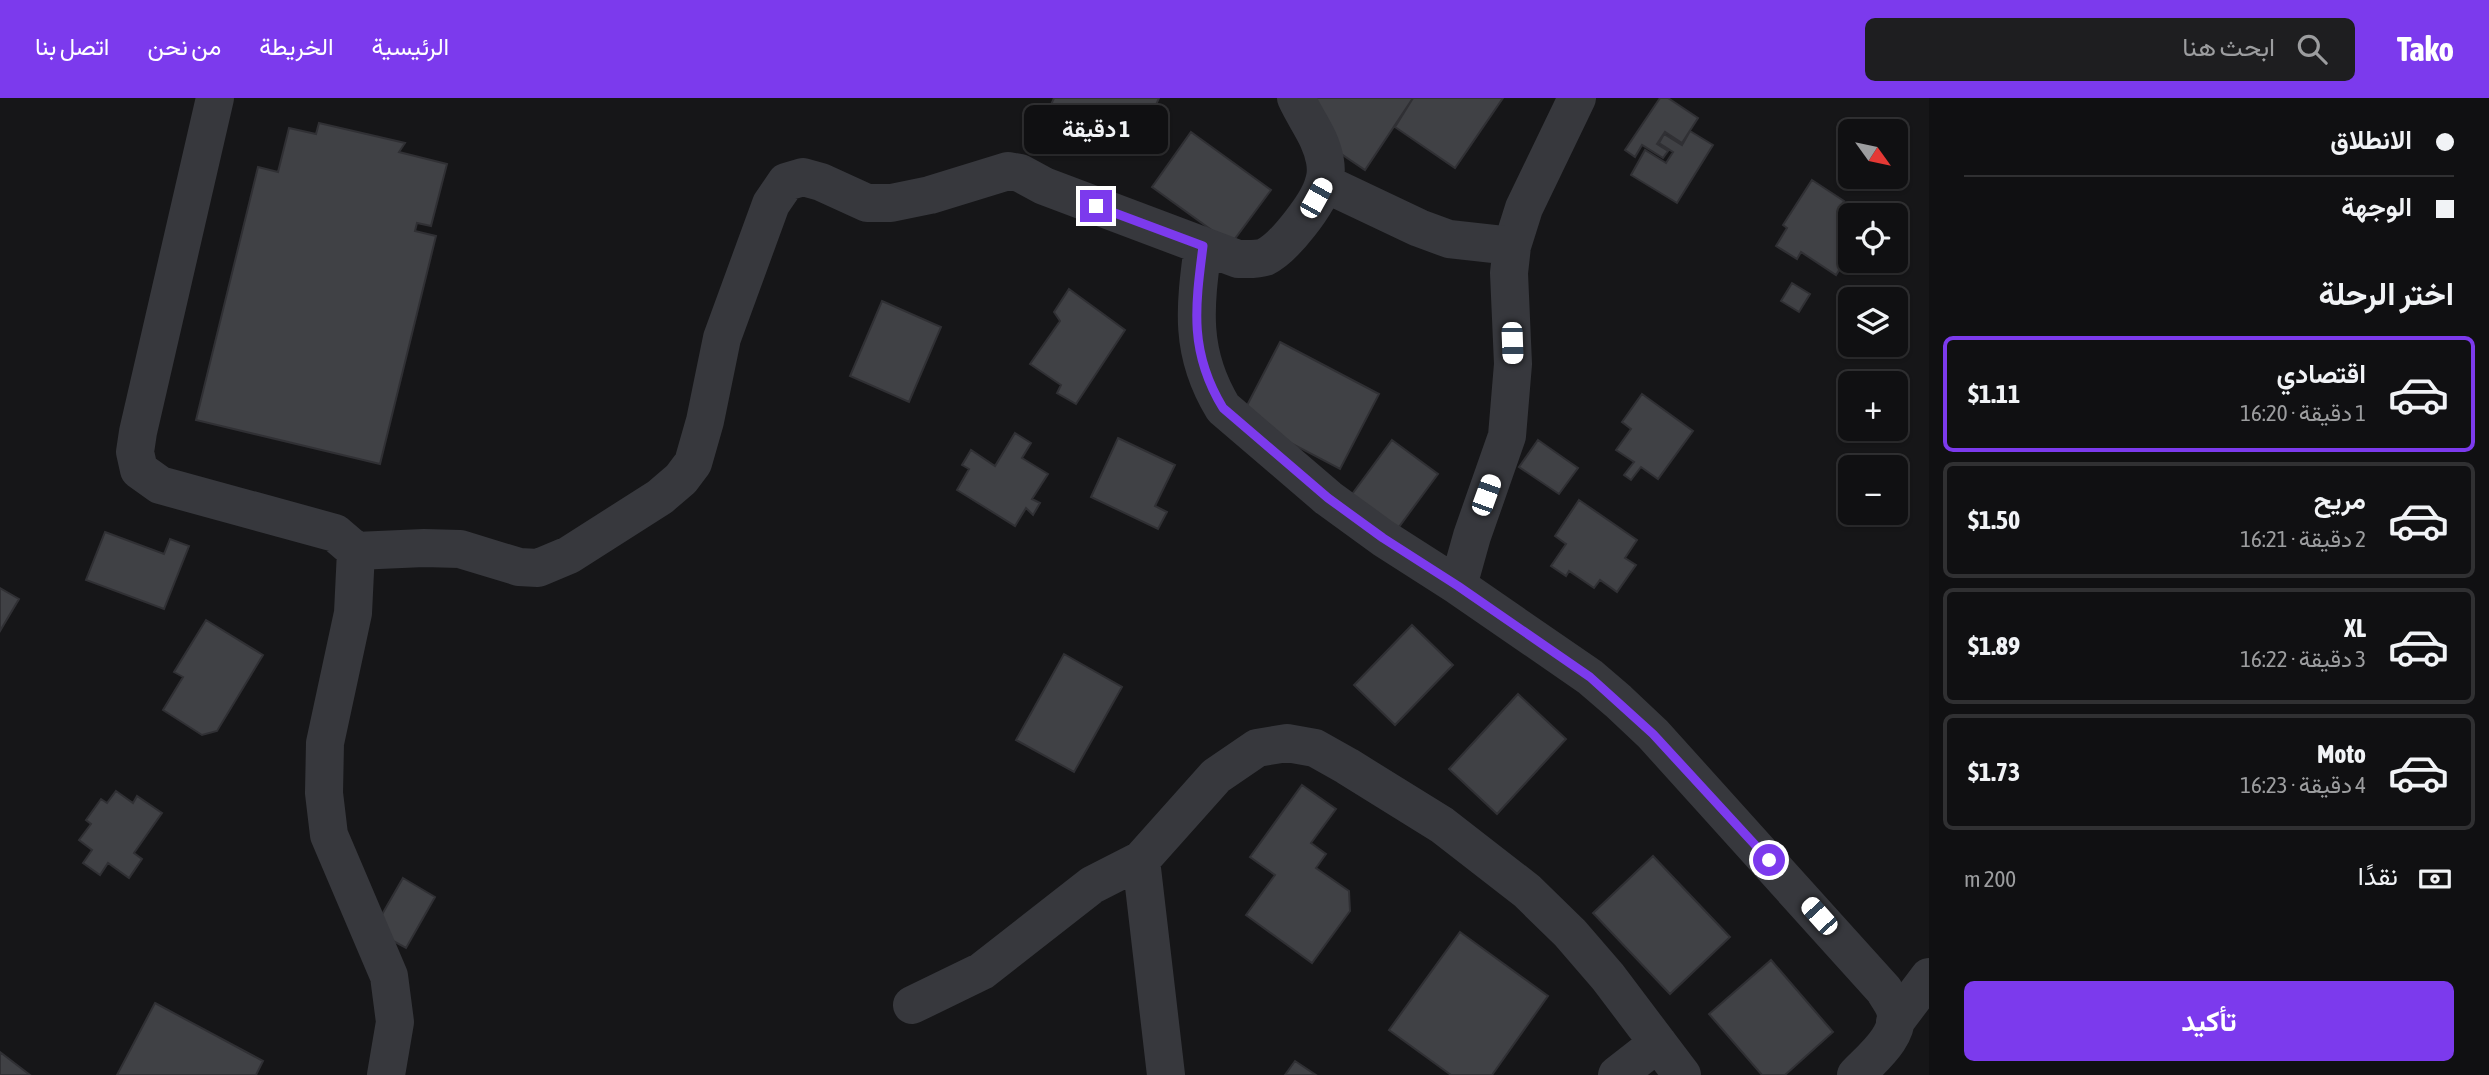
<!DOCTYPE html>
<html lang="ar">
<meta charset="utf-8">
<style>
body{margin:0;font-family:"Asap Condensed",Vazirmatn,sans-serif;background:#1e1e20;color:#f1f3f6;direction:rtl;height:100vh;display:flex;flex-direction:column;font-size:26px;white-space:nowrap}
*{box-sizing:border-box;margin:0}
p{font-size:23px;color:#9c9d9f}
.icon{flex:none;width:38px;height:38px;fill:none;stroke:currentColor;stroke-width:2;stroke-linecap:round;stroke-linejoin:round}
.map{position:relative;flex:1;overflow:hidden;direction:ltr}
.details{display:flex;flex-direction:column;background:#101012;width:560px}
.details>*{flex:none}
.top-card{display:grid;align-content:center;height:154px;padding:0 35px;background:#101012}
.needle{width:46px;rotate:123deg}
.controls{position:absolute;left:1838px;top:21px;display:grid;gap:14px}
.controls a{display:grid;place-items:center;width:70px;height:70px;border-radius:10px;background:#101012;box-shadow:0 2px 5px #0004,0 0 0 2px #303032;font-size:35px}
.end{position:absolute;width:32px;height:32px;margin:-16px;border:9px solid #7c3aed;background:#fff;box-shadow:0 0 0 4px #fff}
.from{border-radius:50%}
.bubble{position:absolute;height:49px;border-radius:10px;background:#101012;box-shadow:0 2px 5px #0004,0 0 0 2px #303032;font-size:23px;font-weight:700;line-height:49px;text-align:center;direction:rtl}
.car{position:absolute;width:21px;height:42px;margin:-21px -10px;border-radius:9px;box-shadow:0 0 5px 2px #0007;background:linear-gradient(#fff 24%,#345 0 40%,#fff 0 76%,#345 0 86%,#fff 0)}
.top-card b{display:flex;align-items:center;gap:24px;height:66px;font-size:26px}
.top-card b+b{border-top:2px solid #303032}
.top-card i{width:18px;height:18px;background:#f1f3f6}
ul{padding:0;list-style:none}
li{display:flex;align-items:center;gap:21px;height:116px;margin:0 14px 10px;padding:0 21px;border:4px solid #303032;border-radius:10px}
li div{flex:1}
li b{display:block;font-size:26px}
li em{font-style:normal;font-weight:700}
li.active{border-color:#7c3aed}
li>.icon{width:63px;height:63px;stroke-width:1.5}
h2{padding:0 35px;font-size:32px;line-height:84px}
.pay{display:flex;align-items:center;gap:18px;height:77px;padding:0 35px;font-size:26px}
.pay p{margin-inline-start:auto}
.button{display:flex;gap:14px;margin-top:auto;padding:14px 35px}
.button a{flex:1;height:80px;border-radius:10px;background:#7c3aed;color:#fff;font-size:28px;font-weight:700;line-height:80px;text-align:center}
header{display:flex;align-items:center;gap:42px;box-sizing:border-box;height:98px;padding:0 35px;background:#7c3aed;color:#fff}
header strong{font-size:33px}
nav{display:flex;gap:38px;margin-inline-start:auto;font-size:24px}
.search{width:490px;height:63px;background:#1e1e20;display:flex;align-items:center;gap:18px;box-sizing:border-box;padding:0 24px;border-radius:10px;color:#9c9d9f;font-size:26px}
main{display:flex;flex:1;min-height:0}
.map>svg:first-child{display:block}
.building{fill:#404145;stroke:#303034;stroke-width:2}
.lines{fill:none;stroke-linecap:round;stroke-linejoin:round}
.minor{stroke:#37383d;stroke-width:38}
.route{stroke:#7c3aed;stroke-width:9}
</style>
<header>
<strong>Tako</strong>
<div class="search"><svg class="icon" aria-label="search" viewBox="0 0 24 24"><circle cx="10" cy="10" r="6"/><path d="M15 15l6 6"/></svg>ابحث هنا</div>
<nav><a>الرئيسية</a><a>الخريطة</a><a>من نحن</a><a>اتصل بنا</a></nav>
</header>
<main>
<section class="details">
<div class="top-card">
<b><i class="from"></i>الانطلاق</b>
<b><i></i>الوجهة</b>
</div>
<h2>اختر الرحلة</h2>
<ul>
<li class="active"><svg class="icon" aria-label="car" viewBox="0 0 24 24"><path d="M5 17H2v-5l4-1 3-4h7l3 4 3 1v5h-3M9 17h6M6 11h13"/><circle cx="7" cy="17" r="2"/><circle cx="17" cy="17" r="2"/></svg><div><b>اقتصادي</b><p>1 دقيقة · 16:20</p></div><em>$1.11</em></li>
<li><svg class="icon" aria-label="car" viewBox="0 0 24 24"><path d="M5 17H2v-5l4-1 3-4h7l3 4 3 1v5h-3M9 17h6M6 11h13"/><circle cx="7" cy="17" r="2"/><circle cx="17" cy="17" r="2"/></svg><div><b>مريح</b><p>2 دقيقة · 16:21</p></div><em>$1.50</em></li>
<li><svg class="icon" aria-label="car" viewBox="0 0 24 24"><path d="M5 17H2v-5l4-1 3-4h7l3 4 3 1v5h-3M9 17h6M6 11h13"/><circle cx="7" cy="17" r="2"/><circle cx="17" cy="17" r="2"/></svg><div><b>XL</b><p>3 دقيقة · 16:22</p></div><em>$1.89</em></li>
<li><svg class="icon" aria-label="car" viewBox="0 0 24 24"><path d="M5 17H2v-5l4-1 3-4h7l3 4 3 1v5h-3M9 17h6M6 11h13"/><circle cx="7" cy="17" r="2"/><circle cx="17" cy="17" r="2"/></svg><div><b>Moto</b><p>4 دقيقة · 16:23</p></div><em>$1.73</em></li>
</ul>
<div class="pay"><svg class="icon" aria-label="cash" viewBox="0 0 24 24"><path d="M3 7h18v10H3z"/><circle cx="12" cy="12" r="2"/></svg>نقدًا<p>200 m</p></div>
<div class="button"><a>تأكيد</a></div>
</section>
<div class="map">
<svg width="1929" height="977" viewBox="0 0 1929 977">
<rect width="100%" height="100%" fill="#161618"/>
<path class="building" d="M1054 0H1159L1138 47 1050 9Z
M1306 0H1413L1365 72 1291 22Z
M1413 0H1503L1455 70 1395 29Z
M1660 0H1668L1698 20 1682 45 1665 34 1657 46 1668 53 1663 60 1642 47 1635 59 1625 52Z
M319 25 405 45 399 54 447 66 431 128 417 125 415 133 436 138 380 366 196 322 258 69 278 74 289 30 316 36Z
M1690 33 1713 47 1677 105 1631 77 1645 52 1666 65 1673 54 1659 45 1664 36 1682 47Z
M1191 34 1271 92 1231 146 1152 89Z
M1812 82 1844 103 1838 113 1850 120V126L1845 129 1850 132V135L1839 153 1848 158 1836 177 1801 154 1797 161 1776 148 1787 130 1783 127Z
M1792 185 1810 196 1799 214 1781 203Z
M1069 191 1125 232 1076 306 1057 295 1061 287 1030 266 1060 223 1054 214Z
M882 203 941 229 909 304 850 278Z
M1280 244 1379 296 1340 371 1241 319Z
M1642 296 1693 333 1658 381 1641 369 1631 382 1624 377 1634 364 1616 352 1631 331 1622 324Z
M1015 335 1031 345 1022 360 1048 376 1032 401 1040 405 1033 417 1026 410 1015 428 957 392 969 371 962 367 971 352 995 368Z
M1118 340 1175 367 1155 408 1167 414 1158 431 1091 399Z
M1392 342 1438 376 1393 437 1347 403Z
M1538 342 1578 370 1559 396 1519 369Z
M1579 402 1637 442 1625 460 1636 467 1617 494 1600 482 1594 490 1569 473 1566 478 1551 468 1566 446 1555 438Z
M105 434 164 456 170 441 189 448 164 511 86 482Z
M0 490 19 501 0 533Z
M206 522 263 557 217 633 202 637 163 612 183 579 174 574Z
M1412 527 1453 567 1395 627 1354 587Z
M1064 556 1122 589 1074 674 1016 642Z
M1518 596 1566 641 1497 716 1449 671Z
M1302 687 1336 711 1311 745 1326 756 1316 770 1349 793 1350 813 1312 865 1246 817 1275 777 1250 759Z
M116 693 133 705 137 698 162 715 134 755 142 761 129 780 108 765 100 777 83 765 92 752 79 742 91 726 86 722 101 701 107 705Z
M1653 758 1730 839 1670 896 1593 815Z
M403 780 435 799 406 850 373 832Z
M1460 834 1548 898 1492 977H1451L1389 932Z
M1771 862 1833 934 1785 977H1762L1709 916Z
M155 905 263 963 256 977H117Z
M0 954 30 977H0Z
M1295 963 1316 977H1285Z"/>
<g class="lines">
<path class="minor" d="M215 0 138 334 135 354 139 372 160 387 335 435 356 453 424 450 460 451 519 469 538 470 569 457 660 399 681 381 693 365 705 323 722 240 771 106 786 84 803 79 821 84 867 105H891L930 97 1008 73 1020 75 1044 88 1238 161C1247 161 1256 162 1265 159 1284 150 1319 105 1324 84 1326 78 1326 69 1325 63 1321 39 1306 22 1296 0
M1324 85 1419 130 1449 141 1512 148
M1203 148C1195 209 1189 254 1223 310L1328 400 1383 440 1458 488 1590 579 1618 603 1653 636 1884 892C1887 898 1893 905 1895 912 1902 937 1871 961 1856 977
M356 453 353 515 325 645 324 695 329 737 389 878 395 924 386 977
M1458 488 1472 438 1507 338 1513 266 1509 175 1512 148 1524 110 1577 0
M1141 762 1166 977
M912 907 982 873 1092 787 1141 762 1216 678 1257 650 1287 645 1315 650 1347 668 1442 727 1527 793 1570 835 1608 879 1682 977
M1895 924 1929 879
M1617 977 1658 945"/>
</g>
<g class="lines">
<path class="route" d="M1096 108 1203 148C1195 210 1189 254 1223 310L1328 400 1383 440 1458 488 1590 579 1653 636 1769 762"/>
</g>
</svg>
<div class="controls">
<a><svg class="needle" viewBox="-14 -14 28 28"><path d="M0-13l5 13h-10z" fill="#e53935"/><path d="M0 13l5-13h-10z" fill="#9c9d9f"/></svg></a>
<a><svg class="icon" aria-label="locate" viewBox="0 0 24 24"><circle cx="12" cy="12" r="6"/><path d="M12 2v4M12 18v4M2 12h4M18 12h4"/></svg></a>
<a><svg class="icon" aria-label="layers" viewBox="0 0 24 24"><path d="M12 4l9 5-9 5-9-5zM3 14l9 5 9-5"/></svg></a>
<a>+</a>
<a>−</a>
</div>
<i class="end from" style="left:1769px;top:762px"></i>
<i class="end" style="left:1096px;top:108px"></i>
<div class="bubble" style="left:1024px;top:7px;width:144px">1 دقيقة</div>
<i class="car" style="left:1316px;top:100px;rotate:29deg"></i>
<i class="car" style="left:1512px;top:245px;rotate:178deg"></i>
<i class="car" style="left:1486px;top:397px;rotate:20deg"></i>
<i class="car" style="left:1819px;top:818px;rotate:318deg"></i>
</div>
</main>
